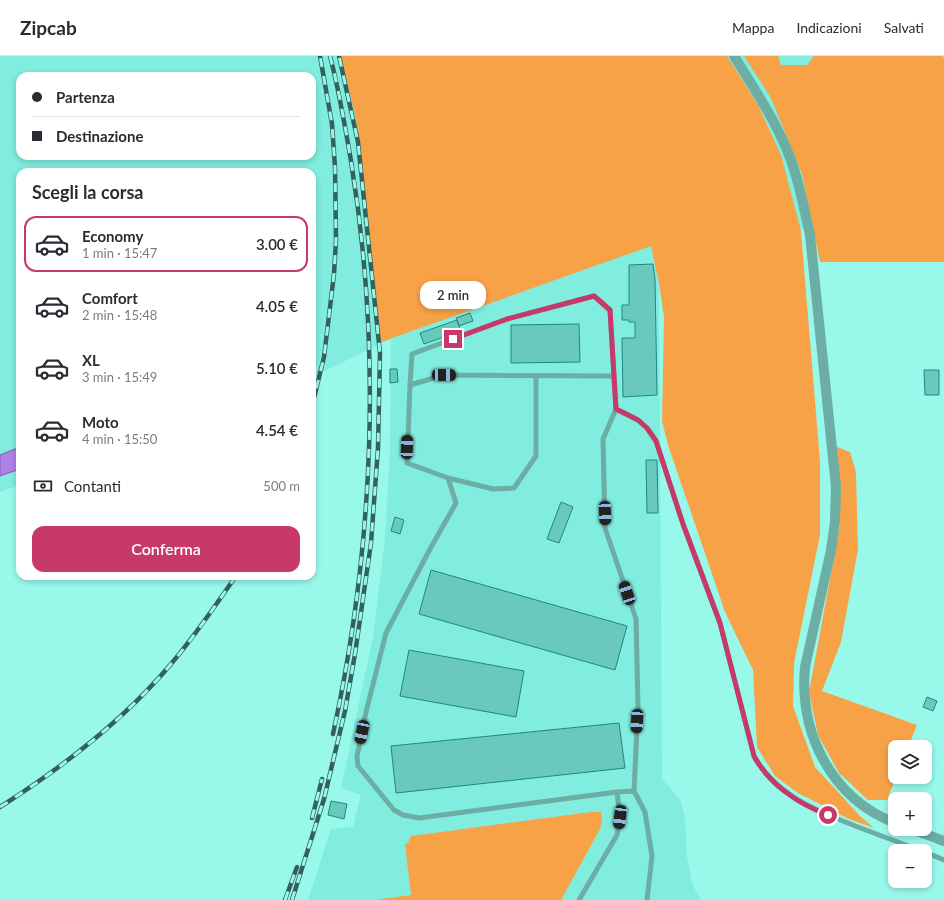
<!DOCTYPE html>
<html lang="it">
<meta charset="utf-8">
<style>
body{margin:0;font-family:Lato,sans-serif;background:#f7f7f7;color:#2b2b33;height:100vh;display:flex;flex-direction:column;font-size:15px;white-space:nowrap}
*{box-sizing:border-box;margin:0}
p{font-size:13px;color:#7c7c81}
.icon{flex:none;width:22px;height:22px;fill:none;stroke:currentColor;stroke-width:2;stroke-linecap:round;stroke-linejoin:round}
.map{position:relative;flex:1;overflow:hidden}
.sheet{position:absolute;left:16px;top:112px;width:300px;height:412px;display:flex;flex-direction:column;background:#fff;border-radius:12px;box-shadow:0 2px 6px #0003}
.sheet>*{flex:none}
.guide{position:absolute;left:16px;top:16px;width:300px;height:88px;border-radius:12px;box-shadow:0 2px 6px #0003;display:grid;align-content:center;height:88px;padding:0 16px;background:#fff}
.tools{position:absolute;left:888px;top:684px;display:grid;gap:8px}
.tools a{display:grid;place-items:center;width:44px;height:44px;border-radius:8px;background:#fff;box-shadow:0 2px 6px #0003;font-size:20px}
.end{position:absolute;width:18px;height:18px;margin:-9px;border:5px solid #c63969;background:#fff;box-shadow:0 0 0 2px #fff}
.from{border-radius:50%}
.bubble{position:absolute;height:28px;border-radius:12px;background:#fff;box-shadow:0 2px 6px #0003;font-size:13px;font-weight:600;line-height:28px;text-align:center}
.car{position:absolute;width:12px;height:24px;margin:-12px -6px;border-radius:5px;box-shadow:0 0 3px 1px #0007;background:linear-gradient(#222 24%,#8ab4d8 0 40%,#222 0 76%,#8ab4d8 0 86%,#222 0)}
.guide b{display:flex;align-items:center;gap:14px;height:38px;font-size:15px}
.guide b+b{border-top:1px solid #e1e1e2}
.guide i{width:10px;height:10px;background:#2b2b33}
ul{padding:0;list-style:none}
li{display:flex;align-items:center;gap:12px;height:56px;margin:0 8px 6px;padding:0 8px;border:2px solid transparent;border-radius:12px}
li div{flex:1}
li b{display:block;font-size:15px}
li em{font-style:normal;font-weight:600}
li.active{border-color:#c63969}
li>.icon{width:36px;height:36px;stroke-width:1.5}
h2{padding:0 16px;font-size:18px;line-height:48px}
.pay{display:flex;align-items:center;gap:10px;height:44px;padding:0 16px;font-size:15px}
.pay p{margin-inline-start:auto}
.primary-button{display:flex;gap:8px;margin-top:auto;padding:8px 16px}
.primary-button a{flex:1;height:46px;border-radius:12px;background:#c63969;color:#fff;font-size:16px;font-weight:600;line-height:46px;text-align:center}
header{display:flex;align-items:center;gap:24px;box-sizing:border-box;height:56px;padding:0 20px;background:#fff;border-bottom:1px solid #e1e1e2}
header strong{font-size:19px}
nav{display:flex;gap:22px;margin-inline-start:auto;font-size:14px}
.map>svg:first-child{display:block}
.built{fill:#81eddf;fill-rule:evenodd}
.green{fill:#f7a247}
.water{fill:#b080e7;stroke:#7c60a7}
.building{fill:#68c9bc;stroke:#1d897e}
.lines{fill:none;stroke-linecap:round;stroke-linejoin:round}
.lane{stroke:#6cada4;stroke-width:5}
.street{stroke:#6cada4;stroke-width:10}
.rail-casing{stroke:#34615b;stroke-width:4.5}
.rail{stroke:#98f9eb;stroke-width:3;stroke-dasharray:9;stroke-linecap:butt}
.route{stroke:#c63969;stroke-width:5}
</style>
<header>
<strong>Zipcab</strong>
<nav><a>Mappa</a><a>Indicazioni</a><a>Salvati</a></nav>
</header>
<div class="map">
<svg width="944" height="844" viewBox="0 0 944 844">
<rect width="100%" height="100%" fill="#98f9eb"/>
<path class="built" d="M0 0H944V158L651 190 659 228 662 723 681 745 685 763 687 801 693 830 701 844H308L331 773 353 771 361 739 341 732 373 581 385 483 390 393 391 283 312 321V116H20V429L0 436ZM20 20H312V100H20Z"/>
<path class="green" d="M341 0H727L758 49 781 99 801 175 820 406V479L794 607 793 650 815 711 860 760 874 772 849 763 798 737 775 720 757 691 753 614 725 556 668 389 662 365 664 261 659 228 651 190 381 286 356 63Z
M744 0H778L781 9H807L814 0H942L944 2V206H820L802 118 771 42Z
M837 391 850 396 856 416 858 493 841 586 822 635 917 669 908 691H895V721H896L887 744H868L839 717 818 679 809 636 840 469Z
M591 756H601L602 764 600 773 561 844H375L411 839 405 788 408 787 411 780Z"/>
<path class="water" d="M20 391V413L0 420V399Z"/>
<path class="building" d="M653 208 655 223 657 339 623 341 622 282H635V266H629V264H622V249H629V209Z
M470 257 473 265 459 270 456 262Z
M457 264 461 275 424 288 420 277Z
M579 268 580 306 511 307V269Z
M390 313H397L398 326 390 327Z
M924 314H939V339H925Z
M646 404H657L658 457H647Z
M561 446 573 451 559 487 547 483Z
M395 461 404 464 400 478 391 475Z
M431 514 627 570 615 614 419 558Z
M409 594 524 615 516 661 400 640Z
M927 641 937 645 933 655 923 651Z
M619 667 625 712 396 737 391 690Z
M331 745 347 748 344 763 328 759Z"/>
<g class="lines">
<path class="lane" d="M536 320V400L514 432 493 433 448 422 407 407 410 329 412 298 507 263 594 240 610 254 616 353 603 383 605 472 636 563 638 651 634 735 617 736
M410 329 444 319 614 320
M616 353 638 364 647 372 656 385 683 468 720 567 754 700C776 740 818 755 858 771 879 779 900 787 922 795
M448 422 456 447 430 493 386 577 367 652 357 700 358 710 394 754 403 759 419 762 617 736 620 761 617 779 579 844
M634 735 645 756 652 800 647 844
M925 796 944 804"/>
<path class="street" d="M734 0C751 28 770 55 783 85 797 114 803 148 810 179L836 431 835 466 831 494 805 611C799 677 831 742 895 767
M912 773 944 785"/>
<g class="rail-casing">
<path id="rail" d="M330 0C339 34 345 70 351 105 382 294 374 490 333 678
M312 350 324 301 334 218 336 184 335 111 332 68 320 0
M0 751C63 711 123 665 171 608 195 580 215 550 236 520
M312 762 322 723
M285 844 297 811
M292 844 324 743 345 655 355 598 371 487 378 392 380 297 358 86 339 0"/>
</g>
<use href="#rail" class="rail"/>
</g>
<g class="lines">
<path class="route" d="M453 283 507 263 594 240 610 254 616 353 638 364 647 372 656 385 683 468 720 567 754 700C769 728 798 748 828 759"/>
</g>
</svg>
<div class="tools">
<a><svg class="icon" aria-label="layers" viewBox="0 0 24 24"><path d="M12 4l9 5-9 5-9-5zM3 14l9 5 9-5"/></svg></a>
<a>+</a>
<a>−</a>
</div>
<i class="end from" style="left:828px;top:759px"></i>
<i class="end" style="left:453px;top:283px"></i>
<div class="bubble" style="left:420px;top:225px;width:66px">2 min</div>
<i class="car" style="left:444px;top:319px;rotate:91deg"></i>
<i class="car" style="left:407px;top:391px;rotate:2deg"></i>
<i class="car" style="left:605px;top:457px;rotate:178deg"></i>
<i class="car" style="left:627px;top:537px;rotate:341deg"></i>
<i class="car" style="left:637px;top:665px;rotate:183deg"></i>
<i class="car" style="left:362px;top:676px;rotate:192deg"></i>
<i class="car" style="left:620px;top:761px;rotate:187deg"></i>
<div class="guide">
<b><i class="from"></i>Partenza</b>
<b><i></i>Destinazione</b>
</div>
<section class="sheet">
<h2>Scegli la corsa</h2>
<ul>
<li class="active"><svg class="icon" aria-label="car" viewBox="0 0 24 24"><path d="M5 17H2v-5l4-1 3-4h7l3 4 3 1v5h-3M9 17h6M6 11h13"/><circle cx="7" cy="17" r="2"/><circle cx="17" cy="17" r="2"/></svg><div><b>Economy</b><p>1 min · 15:47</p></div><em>3.00 €</em></li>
<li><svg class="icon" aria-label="car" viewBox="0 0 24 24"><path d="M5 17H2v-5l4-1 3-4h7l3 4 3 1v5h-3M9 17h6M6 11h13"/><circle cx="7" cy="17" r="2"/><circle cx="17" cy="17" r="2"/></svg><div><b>Comfort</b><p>2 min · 15:48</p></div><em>4.05 €</em></li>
<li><svg class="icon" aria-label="car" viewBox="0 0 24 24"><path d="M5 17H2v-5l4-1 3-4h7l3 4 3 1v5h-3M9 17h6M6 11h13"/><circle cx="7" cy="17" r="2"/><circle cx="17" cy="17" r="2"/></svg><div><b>XL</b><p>3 min · 15:49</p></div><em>5.10 €</em></li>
<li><svg class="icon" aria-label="car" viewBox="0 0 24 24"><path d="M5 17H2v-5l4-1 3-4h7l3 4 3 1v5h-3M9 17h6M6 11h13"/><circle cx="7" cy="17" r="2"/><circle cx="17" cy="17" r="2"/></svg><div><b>Moto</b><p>4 min · 15:50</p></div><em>4.54 €</em></li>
</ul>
<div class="pay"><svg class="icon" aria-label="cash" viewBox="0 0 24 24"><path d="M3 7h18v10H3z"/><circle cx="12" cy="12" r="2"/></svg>Contanti<p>500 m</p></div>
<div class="primary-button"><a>Conferma</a></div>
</section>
</div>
